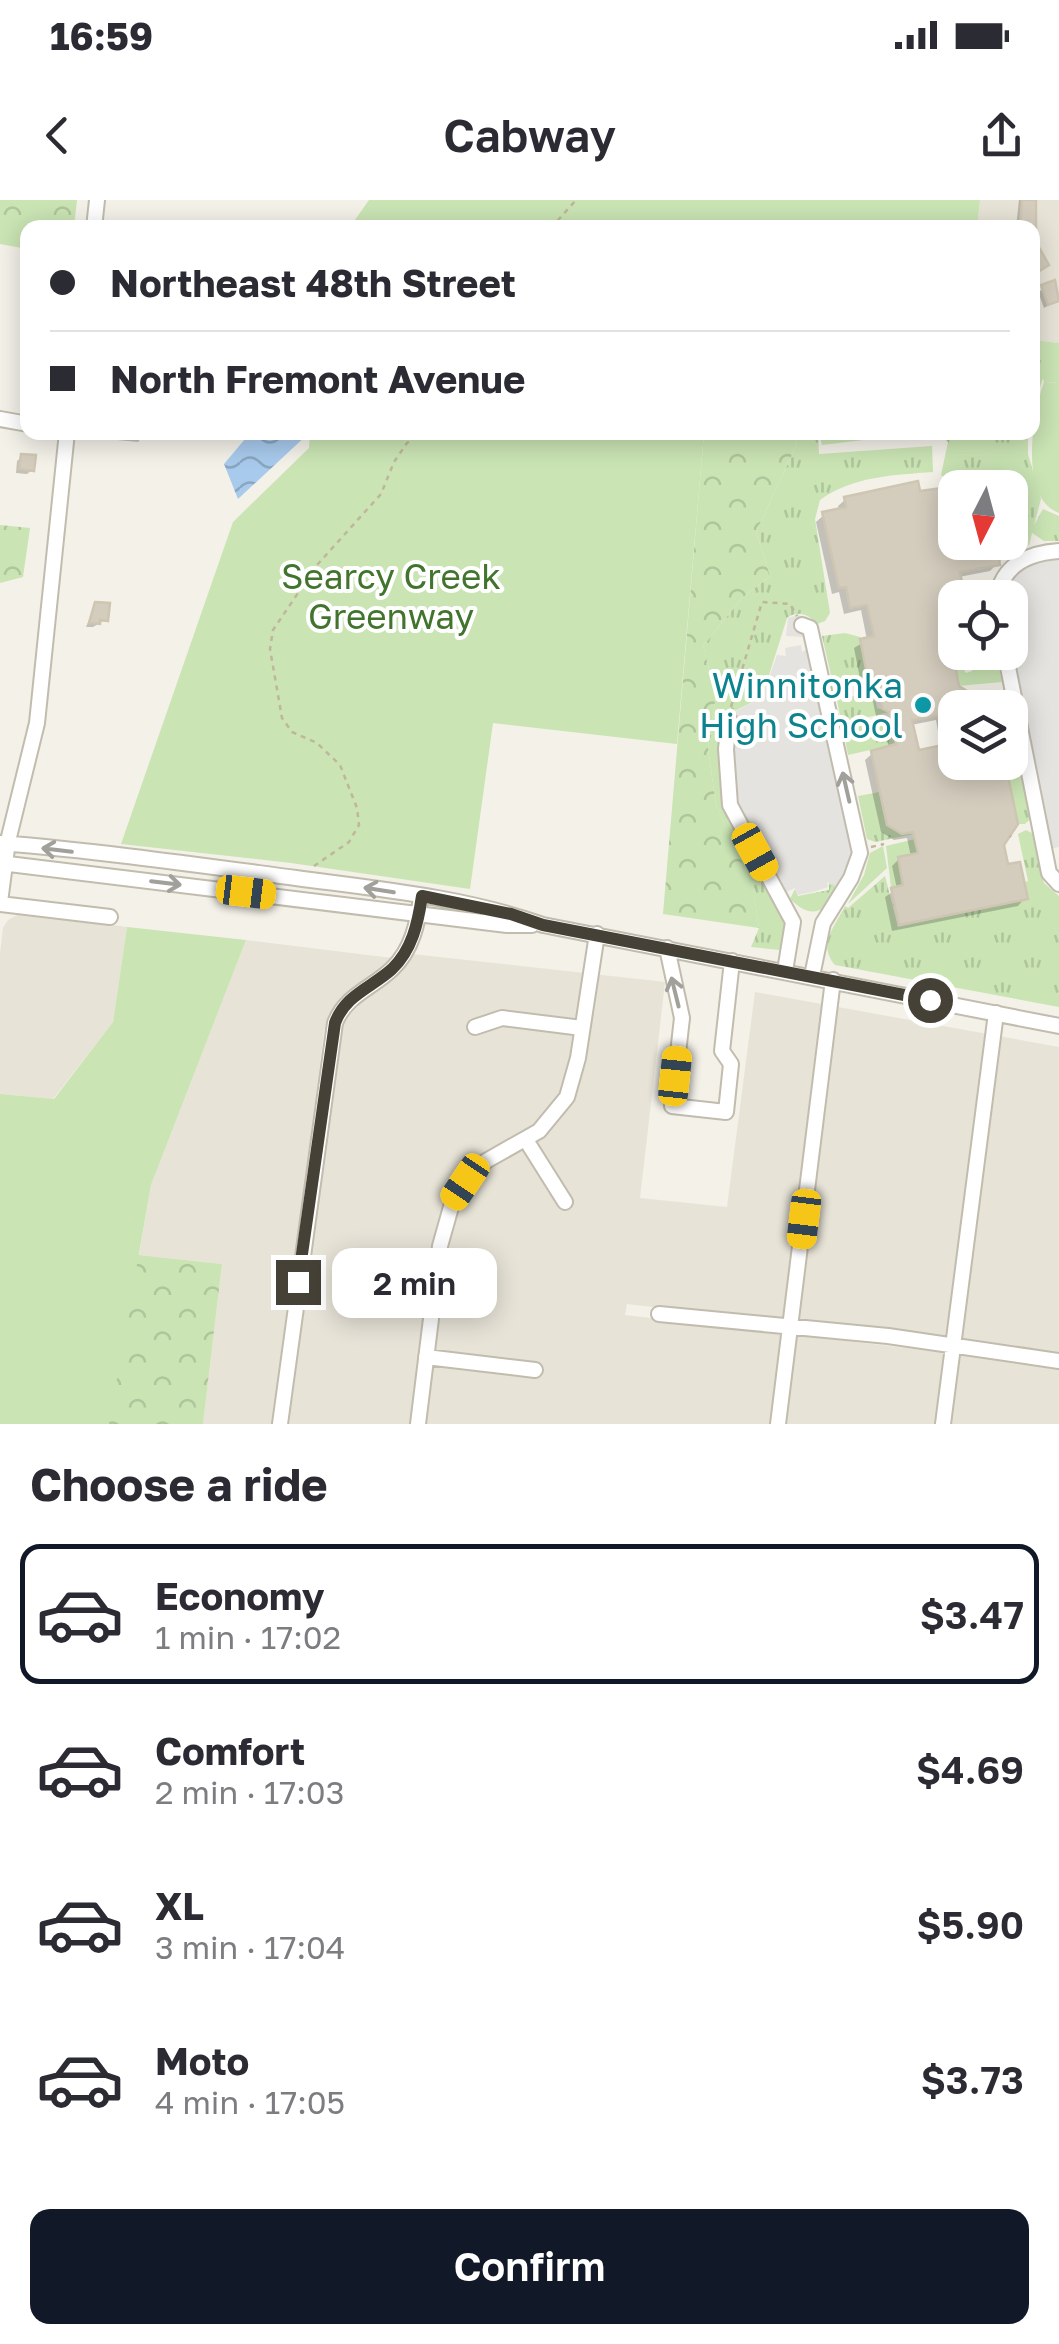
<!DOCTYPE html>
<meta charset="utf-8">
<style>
body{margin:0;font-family:"Golos Text",sans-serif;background:#f7f7f7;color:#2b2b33;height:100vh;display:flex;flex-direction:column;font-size:38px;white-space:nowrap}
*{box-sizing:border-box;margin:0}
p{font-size:32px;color:#7c7c81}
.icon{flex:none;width:55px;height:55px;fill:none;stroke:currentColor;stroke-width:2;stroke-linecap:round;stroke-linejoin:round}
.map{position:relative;height:1224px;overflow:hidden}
.drawer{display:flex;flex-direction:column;background:#fff;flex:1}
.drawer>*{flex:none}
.top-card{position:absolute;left:20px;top:20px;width:1020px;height:220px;border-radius:20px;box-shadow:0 5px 25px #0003;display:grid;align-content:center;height:220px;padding:0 30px;background:#fff}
.needle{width:65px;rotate:186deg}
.controls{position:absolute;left:938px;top:270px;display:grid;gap:20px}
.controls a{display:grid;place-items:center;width:90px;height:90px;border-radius:20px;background:#fff;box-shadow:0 5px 25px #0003;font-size:50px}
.end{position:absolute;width:45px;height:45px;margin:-22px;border:12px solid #464137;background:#fff;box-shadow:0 0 0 5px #fff}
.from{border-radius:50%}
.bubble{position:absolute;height:70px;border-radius:20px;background:#fff;box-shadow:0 5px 25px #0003;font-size:32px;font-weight:600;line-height:70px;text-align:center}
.car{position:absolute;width:30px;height:60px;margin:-30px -15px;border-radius:12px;box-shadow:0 0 8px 2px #0007;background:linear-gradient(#f5c518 24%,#345 0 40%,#f5c518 0 76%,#345 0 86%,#f5c518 0)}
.top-card b{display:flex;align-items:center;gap:35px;height:95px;font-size:38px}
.top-card b+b{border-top:2px solid #e1e1e2}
.top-card i{width:25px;height:25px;background:#2b2b33}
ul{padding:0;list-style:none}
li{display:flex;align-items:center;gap:30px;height:140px;margin:0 20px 15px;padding:0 10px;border:5px solid transparent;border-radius:20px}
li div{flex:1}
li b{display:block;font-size:38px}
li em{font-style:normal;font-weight:600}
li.on{border-color:#111827}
li>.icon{width:90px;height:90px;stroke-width:1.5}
h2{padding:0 30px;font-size:45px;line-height:120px}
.button{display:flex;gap:20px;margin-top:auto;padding:20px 30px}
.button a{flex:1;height:115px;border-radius:20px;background:#111827;color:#fff;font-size:40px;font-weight:600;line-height:115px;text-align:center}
.status{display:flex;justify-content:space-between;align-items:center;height:70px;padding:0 50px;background:#fff;direction:ltr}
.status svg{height:28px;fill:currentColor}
header{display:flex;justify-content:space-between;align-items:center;height:130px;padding:0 30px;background:#fff;font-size:45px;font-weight:600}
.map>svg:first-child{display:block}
.residential{fill:#e7e3d7}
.grass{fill:url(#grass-tufts)}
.forest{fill:url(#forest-crowns)}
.green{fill:#cae4b4}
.parking{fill:#e4e3e0}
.water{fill:url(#water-waves)}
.shadow{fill:#0003;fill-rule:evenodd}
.building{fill:#d4cdbe;stroke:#cec6b2;stroke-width:2.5;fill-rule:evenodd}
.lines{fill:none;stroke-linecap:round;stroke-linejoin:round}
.minor-casing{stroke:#c1bcae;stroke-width:18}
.path{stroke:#bfb69d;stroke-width:2.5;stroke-dasharray:5 5;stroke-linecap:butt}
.minor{stroke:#fff;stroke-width:14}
.oneway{stroke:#a2a09b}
.route{stroke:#464137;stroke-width:12}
.culture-dot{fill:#0f9aa8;stroke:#fff;stroke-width:4}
.labels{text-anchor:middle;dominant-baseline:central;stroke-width:8;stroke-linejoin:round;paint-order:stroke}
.park-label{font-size:35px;fill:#42742e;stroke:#fff}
.culture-label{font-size:35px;fill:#0d838f;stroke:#fff;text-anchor:end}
</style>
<div class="status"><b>16:59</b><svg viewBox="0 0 49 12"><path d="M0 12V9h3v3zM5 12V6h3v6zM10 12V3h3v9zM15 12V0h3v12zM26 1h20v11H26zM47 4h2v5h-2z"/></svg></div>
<header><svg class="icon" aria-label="back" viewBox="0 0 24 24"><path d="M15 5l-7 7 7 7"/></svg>Cabway<svg class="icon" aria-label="share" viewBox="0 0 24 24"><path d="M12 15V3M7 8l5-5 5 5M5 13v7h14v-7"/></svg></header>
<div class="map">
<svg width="1059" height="1224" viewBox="0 0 1059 1224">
<defs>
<pattern id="grass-tufts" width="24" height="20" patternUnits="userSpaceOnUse" patternTransform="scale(2.5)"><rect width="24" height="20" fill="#cae4b4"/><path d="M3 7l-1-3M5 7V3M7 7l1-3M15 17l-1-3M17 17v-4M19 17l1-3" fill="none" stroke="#afc59b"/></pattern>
<pattern id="forest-crowns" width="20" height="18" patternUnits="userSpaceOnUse" patternTransform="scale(2.5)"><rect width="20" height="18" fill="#cae4b4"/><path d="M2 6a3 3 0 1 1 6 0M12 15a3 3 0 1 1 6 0" fill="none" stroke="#afc59b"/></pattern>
<pattern id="water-waves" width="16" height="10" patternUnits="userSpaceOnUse" patternTransform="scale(2.5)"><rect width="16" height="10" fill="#a8caec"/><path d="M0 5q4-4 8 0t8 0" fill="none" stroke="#8ba6c0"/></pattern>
</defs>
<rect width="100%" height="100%" fill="#f3f1e8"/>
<path class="residential" d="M980 0H1059V143L1033 140 1032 28H977Z
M21 713 127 727 113 822 53 899 0 894V754L3 728 8 720Z
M246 740 392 758 383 770 341 797 324 831 276 1224H203L222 1064 139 1055 151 985Z
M412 754 665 782 640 998 727 1007 755 792 1059 847V1155L627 1104 625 1115 1059 1166V1224H289L336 839 348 810 385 784Z"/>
<path class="grass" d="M1033 140 1059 143V183L1044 182 1043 178 1033 209Z
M794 233H818L819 254 932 246 933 272C894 275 853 276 820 300L815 319 830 413 825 421 817 424C809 414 797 410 787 418L762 497 725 516 718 547 786 717V743L780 750 751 747 759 728 753 688 716 605 708 548 716 495 703 446 742 398 770 376 756 332 797 244Z
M937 233H1028V254L1041 299 1034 325 1043 309 1059 316V341H1044L1032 333 1029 346 1020 326 1010 320V288L958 287 941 275 948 242Z
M845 433 860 437 868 478 850 484 851 494 836 497 822 436Z
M977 453H996L1002 482 959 486 955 465 960 464 966 473 972 471 974 463 978 461Z
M863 494 876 502 877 508 889 512 849 522 840 516 837 500Z
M1010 518 1031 618 1025 624H1018L1005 563 1010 562Z
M891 519 896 544 848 555 845 539 850 528Z
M880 592 887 626 902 634H914L875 642 867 639 858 596Z
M1026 630 1034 634 1044 683 1059 696V807L835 765C817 745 835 726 845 706L848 708 885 676 898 727 1027 699 1025 682 1028 681 1018 634Z
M915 639 918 653 898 657 903 684 891 687 886 646Z
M883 646 887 668 848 704 864 675 870 653Z
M829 683 834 684 837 691C823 714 811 719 790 699L795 689 798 696 829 690Z"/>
<path class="forest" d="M0 0H77L74 27 28 28 27 49 0 44Z
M704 233H794L797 244 756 332 770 376 742 398 703 446 716 495 708 548 716 605 753 687 759 728 663 714Z
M0 325 30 328 23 377 0 383Z
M0 898 139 1055 222 1064 203 1224H0Z"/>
<path class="green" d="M369 0H980L977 28 350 27Z
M1044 182 1059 183V313C1018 298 1033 212 1044 182Z
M310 233H704L677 544 493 523 470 689 291 663 121 644 233 322 309 248Z
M819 233V232L923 233 822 245Z
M127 727 246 740 151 985 109 1224H0V894L54 899 113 822Z"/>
<path class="parking" d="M1059 345V647L1041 651 1010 452V398H992L996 383Z
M799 415 815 423 865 659 850 692 827 682 828 687 813 692 797 695 795 688 774 697 728 618 720 586 718 547 725 517 762 497 777 455 786 456 785 448 801 445 802 452 807 449 809 443 804 437 786 436 788 418Z"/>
<path class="water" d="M250 233H309L238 299 224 264Z"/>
<path class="shadow" d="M1019 0H1034L1032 38V28L1016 27Z
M1054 84 1059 99 1044 108 1038 92Z
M118 232H146L138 242 117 240Z
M22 257 32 270 27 274 16 273 17 261Z
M917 294 946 313 955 311V342L1004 357 990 371 959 377 955 398V452L976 460 969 467 953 470 955 562 1001 644 1006 666 1025 698 1018 706 892 731 885 697 897 689 892 666 899 659 911 657 907 638 894 640 881 632 865 560 873 553 889 549 883 519 876 516 872 497 864 499 854 448 867 440 861 410 844 414 839 392 832 394 816 322 824 315 839 311 838 306 846 299ZM936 520 941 548 917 553 911 525Z
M96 404 105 420 93 427H86Z"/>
<path class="building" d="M1022 0H1036V28H1020Z
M1032 35 1049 65 1036 73 1032 67Z
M1055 80 1059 101 1048 105 1041 85Z
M21 254 36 255 34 271 19 269Z
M918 281 920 291 943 288 948 310 955 309V342H1004L1006 358 999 359 1000 365 960 372 965 398H955V452H977L978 461 955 465 959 486 967 491 962 498 964 508H955V562H1005L1018 624 1004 645 1008 664 1020 662 1028 699 899 725 891 688 903 685 898 657 918 653 913 632 902 634 887 625 871 551 896 544 889 512 883 509 879 492 871 494 860 439 874 436 867 405 850 408 846 387 839 388 822 312 846 307 844 297ZM942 515 948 544 919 550 912 520Z
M95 402 110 403 108 421 100 420V424L89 423Z"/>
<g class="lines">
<g class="minor-casing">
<path id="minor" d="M94 28 97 0
M0 219 28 224
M997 398C1002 365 1028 353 1059 351
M802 425 810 428 860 653 851 678 823 723 812 776
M1005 452 1049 673 1059 684
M729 519 726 549 730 605 793 722 785 771
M0 643C99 651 198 665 296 678 378 689 464 697 543 725L1059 826
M0 663 507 725H532
M0 702 8 641 37 523 67 232
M0 704 110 717
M667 748 682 818 672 906 726 912 731 864 722 851 732 761
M475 827 502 818 582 828
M526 940 565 1002
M659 1114 888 1136 1059 1161
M426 1157 535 1170
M280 1224 335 823C346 795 371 789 392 769 412 750 418 723 421 696
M418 1224 440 1046 453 1000 465 982 486 961 539 931 567 897 578 858 597 734
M778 1224 833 780
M943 1224 996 813"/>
</g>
<path class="path" d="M551 28 576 0
M731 507 762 402 790 404 797 416
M1010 636 1011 637
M871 647 884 644
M314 666 349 642 359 625 357 608 340 565 317 543 292 532 282 518 270 449 273 430 317 365 381 294 394 262 407 243 424 232
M893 705H894"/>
<use href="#minor" class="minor"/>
</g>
<defs><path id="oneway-shaft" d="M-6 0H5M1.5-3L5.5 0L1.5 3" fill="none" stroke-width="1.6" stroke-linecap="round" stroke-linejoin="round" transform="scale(2.5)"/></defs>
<g class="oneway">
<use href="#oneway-shaft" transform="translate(846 587) rotate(-103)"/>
<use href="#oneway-shaft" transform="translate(57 650) rotate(-173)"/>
<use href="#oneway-shaft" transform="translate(166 683) rotate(7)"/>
<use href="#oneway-shaft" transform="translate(379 690) rotate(-171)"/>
<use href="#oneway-shaft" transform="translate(675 792) rotate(-104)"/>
</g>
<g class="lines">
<path class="route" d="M298 1082 335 823C345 795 371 788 392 769 412 750 418 723 422 696L511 714 543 725 930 800"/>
</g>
<circle class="culture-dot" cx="923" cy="505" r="10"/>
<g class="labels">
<g class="park-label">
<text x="391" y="376">Searcy Creek<tspan x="391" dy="40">Greenway</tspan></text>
</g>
<g class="culture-label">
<text x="903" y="485">Winnitonka<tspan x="903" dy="40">High School</tspan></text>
</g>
</g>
</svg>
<div class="controls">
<a><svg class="needle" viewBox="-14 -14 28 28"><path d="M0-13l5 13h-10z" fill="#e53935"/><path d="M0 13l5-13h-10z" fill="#7c7c81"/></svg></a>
<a><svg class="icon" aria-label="locate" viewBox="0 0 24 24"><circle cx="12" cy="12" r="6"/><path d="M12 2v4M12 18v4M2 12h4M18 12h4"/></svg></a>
<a><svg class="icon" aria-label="layers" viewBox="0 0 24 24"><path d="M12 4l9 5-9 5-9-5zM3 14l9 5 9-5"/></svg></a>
</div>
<i class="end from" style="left:930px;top:800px"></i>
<i class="end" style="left:298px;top:1082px"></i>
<div class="bubble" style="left:332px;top:1048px;width:165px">2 min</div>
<i class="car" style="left:755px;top:652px;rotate:151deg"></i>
<i class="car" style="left:246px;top:692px;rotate:97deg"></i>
<i class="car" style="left:675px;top:876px;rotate:6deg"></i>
<i class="car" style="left:465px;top:982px;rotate:214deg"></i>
<i class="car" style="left:804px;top:1019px;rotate:187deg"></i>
<div class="top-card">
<b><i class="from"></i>Northeast 48th Street</b>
<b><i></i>North Fremont Avenue</b>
</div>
</div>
<section class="drawer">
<h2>Choose a ride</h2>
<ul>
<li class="on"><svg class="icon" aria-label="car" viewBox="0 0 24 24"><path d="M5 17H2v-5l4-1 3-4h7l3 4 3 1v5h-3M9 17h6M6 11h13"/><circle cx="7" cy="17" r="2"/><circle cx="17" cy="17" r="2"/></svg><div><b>Economy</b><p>1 min · 17:02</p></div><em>$3.47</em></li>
<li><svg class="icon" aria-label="car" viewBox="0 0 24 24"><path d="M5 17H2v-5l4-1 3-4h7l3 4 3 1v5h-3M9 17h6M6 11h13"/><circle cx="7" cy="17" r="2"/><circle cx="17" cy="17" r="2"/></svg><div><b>Comfort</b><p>2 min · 17:03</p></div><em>$4.69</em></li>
<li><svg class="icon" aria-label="car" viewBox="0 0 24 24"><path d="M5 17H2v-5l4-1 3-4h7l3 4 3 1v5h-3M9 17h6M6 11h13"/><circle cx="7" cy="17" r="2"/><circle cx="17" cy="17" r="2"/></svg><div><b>XL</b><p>3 min · 17:04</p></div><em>$5.90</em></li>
<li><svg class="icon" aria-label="car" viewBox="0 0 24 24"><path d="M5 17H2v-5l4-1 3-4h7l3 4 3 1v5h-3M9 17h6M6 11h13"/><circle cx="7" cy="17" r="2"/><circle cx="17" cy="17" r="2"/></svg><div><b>Moto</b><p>4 min · 17:05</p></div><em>$3.73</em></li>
</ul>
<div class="button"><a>Confirm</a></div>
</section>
